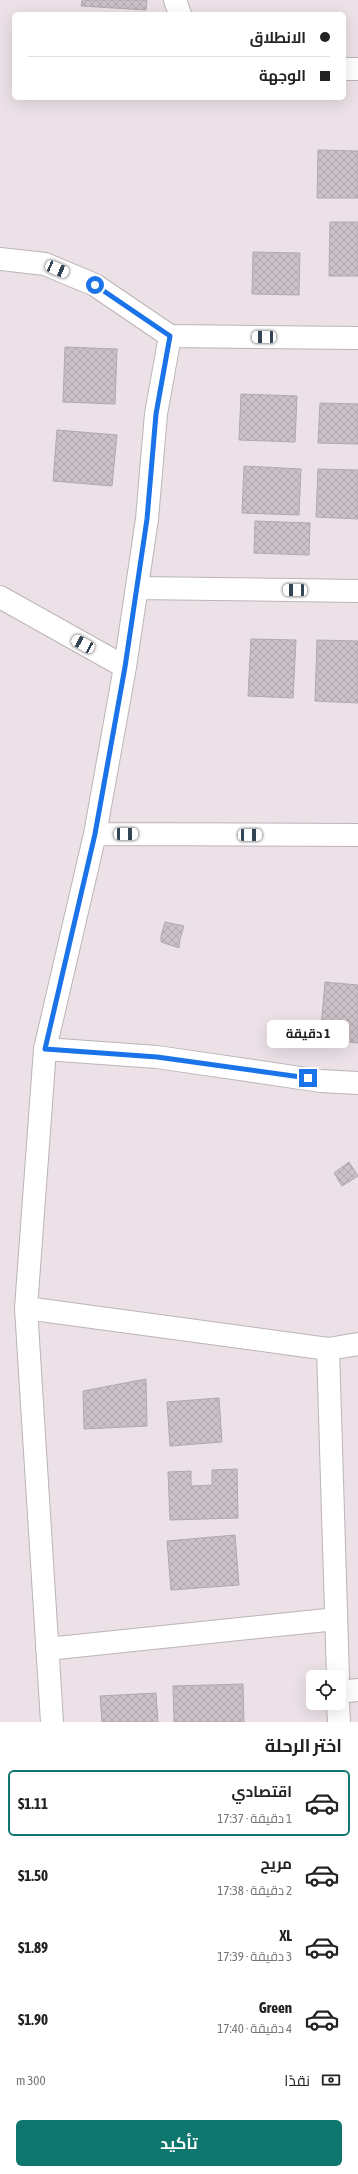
<!DOCTYPE html>
<html lang="ar">
<meta charset="utf-8">
<style>
body{margin:0;font-family:"Asap Condensed",Cairo,sans-serif;background:#f6f6f6;color:#222;direction:rtl;height:100vh;display:flex;flex-direction:column;font-size:15px;white-space:nowrap}
*{box-sizing:border-box;margin:0}
p{font-size:13px;color:#767676}
.icon{flex:none;width:22px;height:22px;fill:none;stroke:currentColor;stroke-width:2;stroke-linecap:round;stroke-linejoin:round}
.map{position:relative;height:1722px;overflow:hidden;direction:ltr}
.details{display:flex;flex-direction:column;background:#fff;flex:1}
.details>*{flex:none}
.top-card{position:absolute;left:12px;top:12px;width:334px;height:88px;border-radius:6px;box-shadow:0 4px 16px #0002;direction:rtl;display:grid;align-content:center;height:88px;padding:0 16px;background:#fff}
.fabs{position:absolute;left:306px;top:1670px;display:grid;gap:8px}
.fabs a{display:grid;place-items:center;width:40px;height:40px;border-radius:6px;background:#fff;box-shadow:0 4px 16px #0002;font-size:20px}
.end{position:absolute;width:18px;height:18px;margin:-9px;border:5px solid #1a73e8;background:#fff;box-shadow:0 0 0 2px #fff}
.from{border-radius:50%}
.bubble{position:absolute;height:28px;border-radius:6px;background:#fff;box-shadow:0 4px 16px #0002;font-size:13px;font-weight:700;line-height:28px;text-align:center;direction:rtl}
.car{position:absolute;width:12px;height:24px;margin:-12px -6px;border-radius:5px;box-shadow:0 0 3px 1px #0007;background:linear-gradient(#fff 24%,#345 0 40%,#fff 0 76%,#345 0 86%,#fff 0)}
.top-card b{display:flex;align-items:center;gap:14px;height:38px;font-size:15px}
.top-card b+b{border-top:1px solid #e0e0e0}
.top-card i{width:10px;height:10px;background:#222}
ul{padding:0;list-style:none}
li{display:flex;align-items:center;gap:12px;height:66px;margin:0 8px 6px;padding:0 8px;border:2px solid transparent;border-radius:6px}
li div{flex:1}
li b{display:block;font-size:15px}
li em{font-style:normal;font-weight:700}
li.on{border-color:#0f766e}
li>.icon{width:36px;height:36px;stroke-width:1.5}
h2{padding:0 16px;font-size:18px;line-height:48px}
.pay{display:flex;align-items:center;gap:10px;height:44px;padding:0 16px;font-size:15px}
.pay p{margin-inline-start:auto}
.primary-button{display:flex;gap:8px;margin-top:auto;padding:8px 16px}
.primary-button a{flex:1;height:46px;border-radius:6px;background:#0f766e;color:#fff;font-size:16px;font-weight:700;line-height:46px;text-align:center}
.map>svg:first-child{display:block}
.building{fill:url(#building-cross-hatch);stroke:#b2a9af}
.lines{fill:none;stroke-linecap:round;stroke-linejoin:round}
.minor-casing{stroke:#bcb4b9;stroke-width:24}
.minor{stroke:#fff;stroke-width:22}
.route{stroke:#1a73e8;stroke-width:5}
</style>
<div class="map">
<svg width="358" height="1722" viewBox="0 0 358 1722">
<defs>
<pattern id="building-cross-hatch" width="8" height="8" patternUnits="userSpaceOnUse"><rect width="8" height="8" fill="#cbc2c8"/><path d="M0 0l8 8M0 8l8-8" fill="none" stroke="#aea6ab"/></pattern>
</defs>
<rect width="100%" height="100%" fill="#ebe1e7"/>
<path class="building" d="M82 0H147L146 10 81 6Z
M318 150 358 151V198H317Z
M330 222H358V276H329Z
M253 252 300 253 299 295 252 294Z
M65 347 117 349 115 404 63 402Z
M241 394 297 396 295 442 239 440Z
M320 403 358 404V444L318 443Z
M57 430 117 435 112 486 53 481Z
M244 466 301 469 299 515 242 513Z
M318 469 358 470V519L316 517Z
M255 521 310 523 309 555 254 553Z
M251 639 296 640 293 698 248 696Z
M317 640 358 641V703L315 701Z
M165 922 184 926 180 939 179 948 161 942V936Z
M325 982 358 985V1043L320 1039Z
M349 1162 358 1176 342 1186 334 1173Z
M146 1379 147 1426 84 1429 83 1391Z
M219 1398 222 1442 170 1446 167 1402Z
M237 1469 238 1518 170 1520 168 1472 191 1471V1486L212 1485V1470Z
M235 1535 239 1585 171 1590 167 1541Z
M243 1684 244 1722H174L173 1686Z
M156 1693 158 1722H102L100 1696Z"/>
<g class="lines">
<g class="minor-casing">
<path id="minor" d="M175 0 180 14
M344 69H358
M0 259 45 264 95 285 170 336 358 338
M137 588 358 591
M0 597 125 667
M95 834 358 835
M45 1049 157 1057 321 1081 358 1083
M26 1308 328 1349 358 1344
M328 1349 338 1677
M47 1649 336 1619
M339 1692 358 1690
M338 1703 339 1722
M52 1722 26 1308 45 1049 95 834 125 667 147 519 156 414 170 336"/>
</g>
<use href="#minor" class="minor"/>
</g>
<g class="lines">
<path class="route" d="M95 285 170 336 156 414 147 519 125 667 95 834 45 1049 157 1057 308 1078"/>
</g>
</svg>
<div class="fabs">
<a><svg class="icon" aria-label="locate" viewBox="0 0 24 24"><circle cx="12" cy="12" r="6"/><path d="M12 2v4M12 18v4M2 12h4M18 12h4"/></svg></a>
</div>
<i class="end from" style="left:95px;top:285px"></i>
<i class="end" style="left:308px;top:1078px"></i>
<div class="bubble" style="left:267px;top:1020px;width:82px">1 دقيقة</div>
<i class="car" style="left:57px;top:269px;rotate:113deg"></i>
<i class="car" style="left:264px;top:337px;rotate:270deg"></i>
<i class="car" style="left:295px;top:590px;rotate:271deg"></i>
<i class="car" style="left:83px;top:644px;rotate:299deg"></i>
<i class="car" style="left:126px;top:834px;rotate:90deg"></i>
<i class="car" style="left:250px;top:835px;rotate:90deg"></i>
<div class="top-card">
<b><i class="from"></i>الانطلاق</b>
<b><i></i>الوجهة</b>
</div>
</div>
<section class="details">
<h2>اختر الرحلة</h2>
<ul>
<li class="on"><svg class="icon" aria-label="car" viewBox="0 0 24 24"><path d="M5 17H2v-5l4-1 3-4h7l3 4 3 1v5h-3M9 17h6M6 11h13"/><circle cx="7" cy="17" r="2"/><circle cx="17" cy="17" r="2"/></svg><div><b>اقتصادي</b><p>1 دقيقة · 17:37</p></div><em>$1.11</em></li>
<li><svg class="icon" aria-label="car" viewBox="0 0 24 24"><path d="M5 17H2v-5l4-1 3-4h7l3 4 3 1v5h-3M9 17h6M6 11h13"/><circle cx="7" cy="17" r="2"/><circle cx="17" cy="17" r="2"/></svg><div><b>مريح</b><p>2 دقيقة · 17:38</p></div><em>$1.50</em></li>
<li><svg class="icon" aria-label="car" viewBox="0 0 24 24"><path d="M5 17H2v-5l4-1 3-4h7l3 4 3 1v5h-3M9 17h6M6 11h13"/><circle cx="7" cy="17" r="2"/><circle cx="17" cy="17" r="2"/></svg><div><b>XL</b><p>3 دقيقة · 17:39</p></div><em>$1.89</em></li>
<li><svg class="icon" aria-label="car" viewBox="0 0 24 24"><path d="M5 17H2v-5l4-1 3-4h7l3 4 3 1v5h-3M9 17h6M6 11h13"/><circle cx="7" cy="17" r="2"/><circle cx="17" cy="17" r="2"/></svg><div><b>Green</b><p>4 دقيقة · 17:40</p></div><em>$1.90</em></li>
</ul>
<div class="pay"><svg class="icon" aria-label="cash" viewBox="0 0 24 24"><path d="M3 7h18v10H3z"/><circle cx="12" cy="12" r="2"/></svg>نقدًا<p>300 m</p></div>
<div class="primary-button"><a>تأكيد</a></div>
</section>
